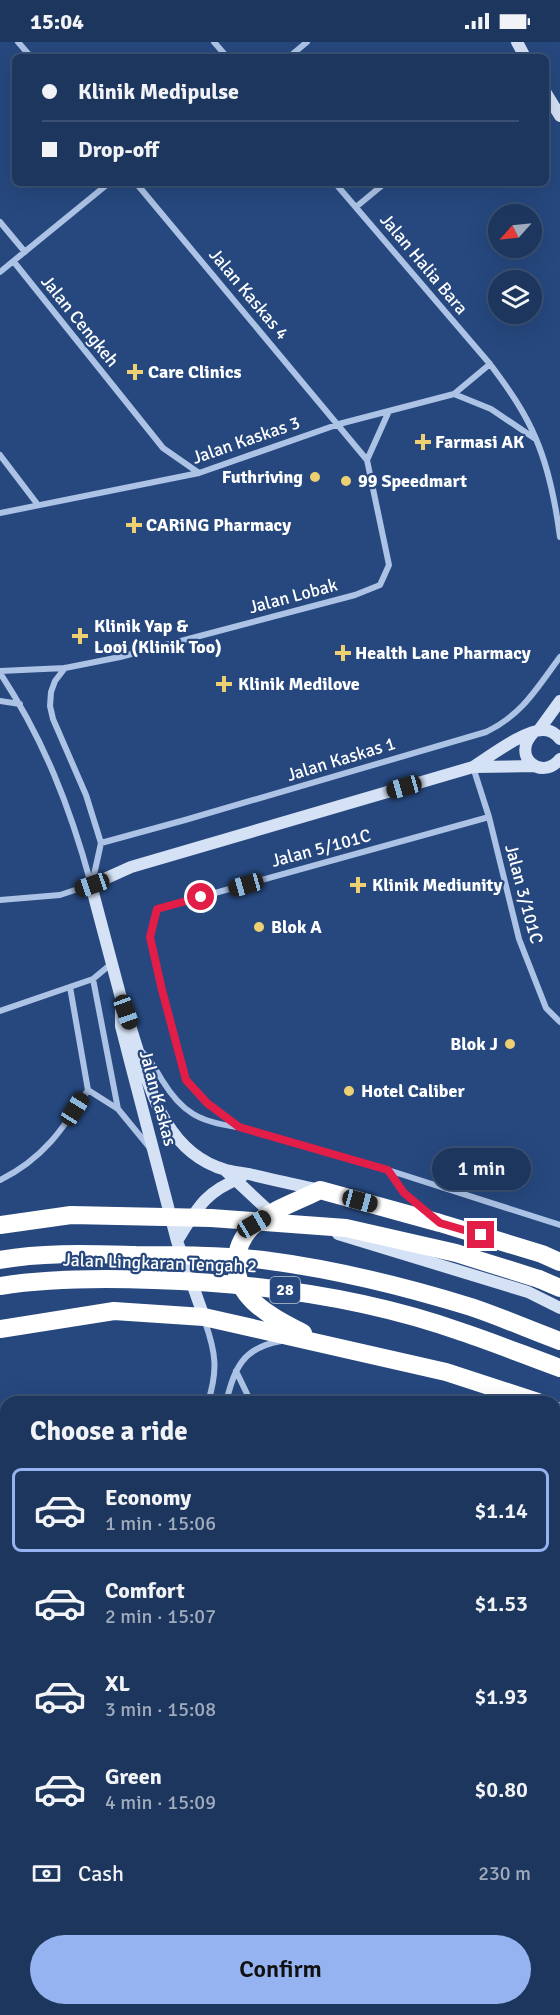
<!DOCTYPE html>
<meta charset="utf-8">
<style>
body{margin:0;font-family:Signika,sans-serif;background:#294167;color:#f1f3f6;height:100vh;display:flex;flex-direction:column;font-size:22px;white-space:nowrap}
*{box-sizing:border-box;margin:0}
p{font-size:20px;color:#a0abbc}
.icon{flex:none;width:33px;height:33px;fill:none;stroke:currentColor;stroke-width:2;stroke-linecap:round;stroke-linejoin:round}
.map{position:relative;flex:1;overflow:hidden}
.details{position:absolute;left:0px;top:1354px;width:561px;height:620px;display:flex;flex-direction:column;background:#1c365e;border-radius:18px 18px 0 0;box-shadow:0 6px 24px #0002,0 0 0 2px #3a5073}
.details>*{flex:none}
.banner{position:absolute;left:12px;top:12px;width:537px;height:132px;border-radius:9px;box-shadow:0 6px 24px #0002,0 0 0 2px #3a5073;display:grid;align-content:center;height:132px;padding:0 30px;background:#1c365e}
.needle{width:39px;rotate:243deg}
.buttons{position:absolute;left:488px;top:162px;display:grid;gap:12px}
.buttons a{display:grid;place-items:center;width:54px;height:54px;border-radius:50%;background:#1c365e;box-shadow:0 6px 24px #0002,0 0 0 2px #3a5073;font-size:30px}
.end{position:absolute;width:27px;height:27px;margin:-14px;border:8px solid #e11d48;background:#fff;box-shadow:0 0 0 3px #fff}
.from{border-radius:50%}
.bubble{position:absolute;height:42px;border-radius:21px;background:#1c365e;box-shadow:0 6px 24px #0002,0 0 0 2px #3a5073;font-size:20px;font-weight:600;line-height:42px;text-align:center}
.car{position:absolute;width:18px;height:36px;margin:-18px -9px;border-radius:8px;box-shadow:0 0 4px 2px #0007;background:linear-gradient(#222 24%,#8ab4d8 0 40%,#222 0 76%,#8ab4d8 0 86%,#222 0)}
.banner b{display:flex;align-items:center;gap:21px;height:57px;font-size:22px}
.banner b+b{border-top:2px solid #3a5073}
.banner i{width:15px;height:15px;background:#f1f3f6}
ul{padding:0;list-style:none}
li{display:flex;align-items:center;gap:18px;height:84px;margin:0 12px 9px;padding:0 18px;border:3px solid transparent;border-radius:9px}
li div{flex:1}
li b{display:block;font-size:22px}
li em{font-style:normal;font-weight:600}
li.current{border-color:#95b2f1}
li>.icon{width:54px;height:54px;stroke-width:1.5}
h2{padding:0 30px;font-size:27px;line-height:72px}
.pay{display:flex;align-items:center;gap:15px;height:66px;padding:0 30px;font-size:22px}
.pay p{margin-inline-start:auto}
.button{display:flex;gap:12px;margin-top:auto;padding:12px 30px}
.button a{flex:1;height:69px;border-radius:36px;background:#95b2f1;color:#111;font-size:24px;font-weight:600;line-height:69px;text-align:center}
.status{display:flex;justify-content:space-between;align-items:center;height:42px;padding:0 30px;background:#1c365e;direction:ltr}
.status svg{height:16px;fill:currentColor}
.map>svg:first-child{display:block}
.lines{fill:none;stroke-linecap:round;stroke-linejoin:round}
.street{stroke:#acc3e5;stroke-width:6}
.secondary{stroke:#d5e1f5;stroke-width:12}
.highway{stroke:#fff;stroke-width:18}
.highway-bridge{stroke:#fff;stroke-width:18}
.route{stroke:#e11d48;stroke-width:8}
.poi-dot{fill:#edd072;stroke:#26487e;stroke-width:2}
.labels{text-anchor:middle;dominant-baseline:central;stroke-width:4.5;stroke-linejoin:round;paint-order:stroke}
.shield{fill:#26487e;stroke:#bec8d8;stroke-width:1.5}
.shield-label{font-size:16px;font-weight:bold;fill:#fff}
.street-label{font-size:18px;fill:#fff;stroke:#26487e}
.poi-label{font-size:18px;font-weight:bold;fill:#fff;stroke:#26487e;text-anchor:start}
</style>
<div class="status"><b>15:04</b><svg viewBox="0 0 49 12"><path d="M0 12V9h3v3zM5 12V6h3v6zM10 12V3h3v9zM15 12V0h3v12zM26 1h20v11H26zM47 4h2v5h-2z"/></svg></div>
<div class="map">
<svg width="560" height="1973" viewBox="0 0 560 1973">
<rect width="100%" height="100%" fill="#26487e"/>
<g class="lines">
<path class="street" d="M18 0 31 15
M214 0 227 15
M289 15 307 0
M335 141 490 322C508 346 525 370 536 397 548 425 556 465 560 495
M356 165 385 141
M0 180 25 210
M14 220 163 406 199 431
M0 230 109 141
M454 352 491 367 534 396
M0 413 38 463
M367 418 389 369
M0 471 199 431 339 382 454 352 490 322
M65 626 55 639 51 650 50 664 53 677 86 753 101 801 92 842
M0 629 65 626 120 615 355 553 380 543 389 523 367 418 136 141
M0 631C44 698 70 765 91 842
M0 659 20 662
M473 725 489 775 519 897 546 966 560 980
M489 775 157 867 150 895 162 948 186 1037 207 1061 239 1085 388 1128 560 1183
M101 801 185 778 486 690C522 673 537 646 560 615
M0 858 60 853 90 843
M93 937 118 1067
M0 969 93 937 111 922
M140 1008C150 1016 155 1027 162 1038 182 1071 200 1080 237 1085
M88 1048 118 1067 150 1106
M389 1128 404 1151 428 1171
M0 1138C43 1117 63 1087 88 1048L70 945
M205 1280C216 1311 218 1328 208 1360
M236 1329 251 1360
M226 1360C235 1326 242 1306 281 1299
M555 1418 560 1421
M0 1444 6 1442
M555 1592 560 1594
M0 1610 6 1608
M0 1737 6 1757
M555 1938 560 1916
M71 1968 73 1973
M238 1968 239 1973
M276 1973 301 1968
M547 1973 548 1968"/>
<path class="secondary" d="M517 0 525 15
M546 51 560 74
M539 688 560 659
M533 691C511 714 541 740 560 717
M474 725 535 724
M124 966C146 1025 155 1108 226 1128 234 1130 242 1131 249 1132 273 1138 297 1143 320 1148
M225 1128 272 1172 276 1173
M338 1192 528 1250 560 1266
M177 1199C197 1167 204 1150 241 1136
M204 1275 177 1199 131 1023 121 984V956L91 843 131 825 473 725C489 715 526 687 544 688 551 688 556 692 560 697"/>
<path class="highway" d="M539 1237 560 1246
M0 1287 114 1269 204 1275 446 1330 538 1360
M303 1291C270 1274 227 1253 238 1209 240 1200 247 1188 255 1182 273 1167 299 1159 320 1148L440 1181 542 1212 560 1220
M555 1368 560 1370"/>
<path class="highway-bridge" d="M0 1183 71 1173 211 1176 346 1186 456 1211 539 1237
M0 1218C44 1210 91 1212 136 1213 178 1213 221 1213 263 1218 333 1227 403 1244 471 1265 501 1275 530 1288 560 1299
M0 1244C51 1236 102 1236 154 1238 258 1241 363 1255 462 1290 495 1301 527 1314 560 1326"/>
</g>
<g class="lines">
<path class="route" d="M201 855 157 867 150 895 162 948 186 1038 207 1061 239 1085 388 1128 404 1151 440 1181 481 1193"/>
</g>
<g class="poi-dot">
<path d="M132 321h6v6h6v6h-6v6h-6v-6h-6v-6h6z"/>
<path d="M420 391h6v6h6v6h-6v6h-6v-6h-6v-6h6z"/>
<circle cx="315" cy="435" r="6"/>
<circle cx="346" cy="439" r="6"/>
<path d="M131 474h6v6h6v6h-6v6h-6v-6h-6v-6h6z"/>
<path d="M77 585h6v6h6v6h-6v6h-6v-6h-6v-6h6z"/>
<path d="M340 602h6v6h6v6h-6v6h-6v-6h-6v-6h6z"/>
<path d="M221 633h6v6h6v6h-6v6h-6v-6h-6v-6h6z"/>
<path d="M355 834h6v6h6v6h-6v6h-6v-6h-6v-6h6z"/>
<circle cx="259" cy="885" r="6"/>
<circle cx="510" cy="1002" r="6"/>
<circle cx="349" cy="1049" r="6"/>
</g>
<g class="labels">
<rect class="shield" x="270" y="1235" width="30" height="26" rx="4.5"/>
<g class="shield-label">
<text x="285" y="1248">28</text>
</g>
<g class="street-label">
<text transform="translate(424 222) rotate(50)">Jalan Halia Bara</text>
<text transform="translate(249 252) rotate(50)">Jalan Kaskas 4</text>
<text transform="translate(80 279) rotate(51)">Jalan Cengkeh</text>
<text transform="translate(246 398) rotate(-19)">Jalan Kaskas 3</text>
<text transform="translate(293 554) rotate(-15)">Jalan Lobak</text>
<text transform="translate(341 717) rotate(-17)">Jalan Kaskas 1</text>
<text transform="translate(321 806) rotate(-15)">Jalan 5/101C</text>
<text transform="translate(524 852) rotate(75)">Jalan 3/101C</text>
<text transform="translate(158 1056) rotate(75)">Jalan Kaskas</text>
<text transform="translate(160 1221) rotate(2)">Jalan Lingkaran Tengah 2</text>
</g>
<g class="poi-label">
<text x="148" y="330">Care Clinics</text>
<text x="435" y="400">Farmasi AK</text>
<text x="303" y="435" text-anchor="end">Futhriving</text>
<text x="358" y="439">99 Speedmart</text>
<text x="146" y="483">CARiNG Pharmacy</text>
<text x="94" y="584">Klinik Yap &amp;<tspan x="94" dy="21">Looi (Klinik Too)</tspan></text>
<text x="355" y="611">Health Lane Pharmacy</text>
<text x="238" y="642">Klinik Medilove</text>
<text x="372" y="843">Klinik Mediunity</text>
<text x="271" y="885">Blok A</text>
<text x="498" y="1002" text-anchor="end">Blok J</text>
<text x="361" y="1049">Hotel Caliber</text>
</g>
</g>
</svg>
<div class="buttons">
<a><svg class="needle" viewBox="-14 -14 28 28"><path d="M0-13l5 13h-10z" fill="#e53935"/><path d="M0 13l5-13h-10z" fill="#a0abbc"/></svg></a>
<a><svg class="icon" aria-label="layers" viewBox="0 0 24 24"><path d="M12 4l9 5-9 5-9-5zM3 14l9 5 9-5"/></svg></a>
</div>
<i class="end from" style="left:201px;top:855px"></i>
<i class="end" style="left:481px;top:1193px"></i>
<div class="bubble" style="left:432px;top:1106px;width:99px">1 min</div>
<i class="car" style="left:404px;top:745px;rotate:254deg"></i>
<i class="car" style="left:92px;top:843px;rotate:251deg"></i>
<i class="car" style="left:246px;top:843px;rotate:254deg"></i>
<i class="car" style="left:126px;top:970px;rotate:160deg"></i>
<i class="car" style="left:75px;top:1067px;rotate:32deg"></i>
<i class="car" style="left:360px;top:1159px;rotate:105deg"></i>
<i class="car" style="left:254px;top:1182px;rotate:60deg"></i>
<div class="banner">
<b><i class="from"></i>Klinik Medipulse</b>
<b><i></i>Drop-off</b>
</div>
<section class="details">
<h2>Choose a ride</h2>
<ul>
<li class="current"><svg class="icon" aria-label="car" viewBox="0 0 24 24"><path d="M5 17H2v-5l4-1 3-4h7l3 4 3 1v5h-3M9 17h6M6 11h13"/><circle cx="7" cy="17" r="2"/><circle cx="17" cy="17" r="2"/></svg><div><b>Economy</b><p>1 min · 15:06</p></div><em>$1.14</em></li>
<li><svg class="icon" aria-label="car" viewBox="0 0 24 24"><path d="M5 17H2v-5l4-1 3-4h7l3 4 3 1v5h-3M9 17h6M6 11h13"/><circle cx="7" cy="17" r="2"/><circle cx="17" cy="17" r="2"/></svg><div><b>Comfort</b><p>2 min · 15:07</p></div><em>$1.53</em></li>
<li><svg class="icon" aria-label="car" viewBox="0 0 24 24"><path d="M5 17H2v-5l4-1 3-4h7l3 4 3 1v5h-3M9 17h6M6 11h13"/><circle cx="7" cy="17" r="2"/><circle cx="17" cy="17" r="2"/></svg><div><b>XL</b><p>3 min · 15:08</p></div><em>$1.93</em></li>
<li><svg class="icon" aria-label="car" viewBox="0 0 24 24"><path d="M5 17H2v-5l4-1 3-4h7l3 4 3 1v5h-3M9 17h6M6 11h13"/><circle cx="7" cy="17" r="2"/><circle cx="17" cy="17" r="2"/></svg><div><b>Green</b><p>4 min · 15:09</p></div><em>$0.80</em></li>
</ul>
<div class="pay"><svg class="icon" aria-label="cash" viewBox="0 0 24 24"><path d="M3 7h18v10H3z"/><circle cx="12" cy="12" r="2"/></svg>Cash<p>230 m</p></div>
<div class="button"><a>Confirm</a></div>
</section>
</div>
